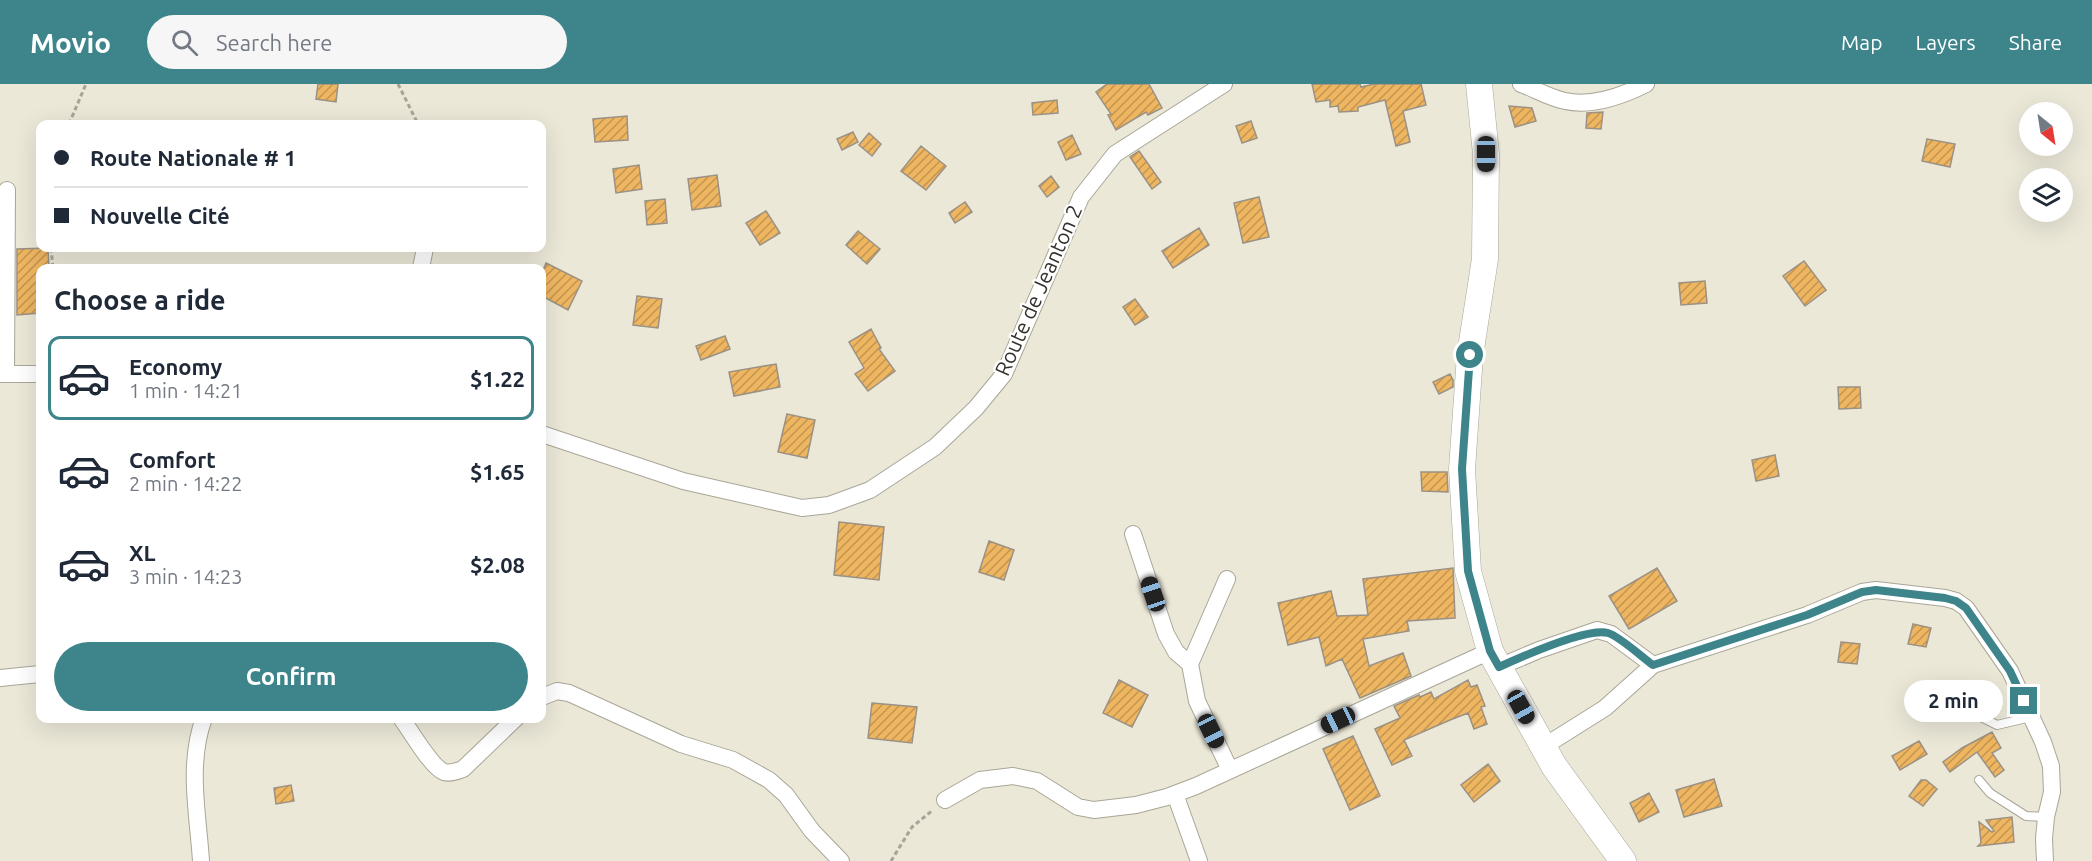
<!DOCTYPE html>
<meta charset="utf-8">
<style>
body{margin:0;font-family:Ubuntu,sans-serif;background:#f6f6f7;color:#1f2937;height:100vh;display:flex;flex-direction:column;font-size:22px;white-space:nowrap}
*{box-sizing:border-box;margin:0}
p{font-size:20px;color:#747a83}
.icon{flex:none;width:33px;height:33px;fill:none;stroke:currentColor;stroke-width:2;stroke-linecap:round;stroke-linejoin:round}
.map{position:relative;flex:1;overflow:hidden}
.details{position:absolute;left:36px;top:180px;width:510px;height:459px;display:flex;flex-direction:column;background:#fff;border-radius:12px;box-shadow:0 6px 24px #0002}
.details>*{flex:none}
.guide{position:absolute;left:36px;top:36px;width:510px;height:132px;border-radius:12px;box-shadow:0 6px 24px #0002;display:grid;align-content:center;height:132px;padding:0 18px;background:#fff}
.needle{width:39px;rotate:150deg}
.controls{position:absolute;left:2019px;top:18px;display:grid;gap:12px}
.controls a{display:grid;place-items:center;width:54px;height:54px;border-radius:50%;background:#fff;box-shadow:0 6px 24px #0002;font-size:30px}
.end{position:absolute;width:27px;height:27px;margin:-14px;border:8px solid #3d858b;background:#fff;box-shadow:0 0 0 3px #fff}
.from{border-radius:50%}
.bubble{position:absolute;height:42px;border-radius:21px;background:#fff;box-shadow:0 6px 24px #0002;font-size:20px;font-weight:700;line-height:42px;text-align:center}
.car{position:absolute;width:18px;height:36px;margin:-18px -9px;border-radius:8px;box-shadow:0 0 4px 2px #0007;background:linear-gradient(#222 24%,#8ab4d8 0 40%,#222 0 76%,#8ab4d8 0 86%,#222 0)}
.guide b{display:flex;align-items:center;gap:21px;height:57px;font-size:22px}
.guide b+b{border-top:2px solid #e0e1e3}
.guide i{width:15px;height:15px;background:#1f2937}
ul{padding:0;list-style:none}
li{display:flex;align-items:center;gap:18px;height:84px;margin:0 12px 9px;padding:0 6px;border:3px solid transparent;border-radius:12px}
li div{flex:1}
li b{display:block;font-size:22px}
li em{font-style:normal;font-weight:700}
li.on{border-color:#3d858b}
li>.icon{width:54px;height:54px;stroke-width:1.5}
h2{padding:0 18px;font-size:27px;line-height:72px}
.button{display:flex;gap:12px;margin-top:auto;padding:12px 18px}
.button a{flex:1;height:69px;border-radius:36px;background:#3d858b;color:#fff;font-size:24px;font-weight:700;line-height:69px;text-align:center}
header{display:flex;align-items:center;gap:36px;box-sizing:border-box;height:84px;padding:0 30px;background:#3d858b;color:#fff}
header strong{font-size:28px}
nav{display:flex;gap:33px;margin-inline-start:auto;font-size:21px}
.search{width:420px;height:54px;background:#f6f6f7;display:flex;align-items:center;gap:15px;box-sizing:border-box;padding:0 21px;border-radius:33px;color:#747a83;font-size:22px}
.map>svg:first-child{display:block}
.building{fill:url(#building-hatch);stroke:#9b9184;stroke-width:1.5}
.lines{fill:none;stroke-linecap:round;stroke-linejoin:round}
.service-casing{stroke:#a9a697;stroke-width:10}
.minor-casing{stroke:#a9a697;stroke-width:18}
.primary-casing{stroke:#a9a697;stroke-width:27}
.path{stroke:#a6a498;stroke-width:3;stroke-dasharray:4.5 3;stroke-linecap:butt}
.service{stroke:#fff;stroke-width:8}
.minor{stroke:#fff;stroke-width:16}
.primary{stroke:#fff;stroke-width:26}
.route{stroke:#3d858b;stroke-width:8}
.labels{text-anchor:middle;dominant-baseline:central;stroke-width:4.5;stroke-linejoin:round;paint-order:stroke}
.street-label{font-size:21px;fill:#32312b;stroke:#fff}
</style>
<header>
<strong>Movio</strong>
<div class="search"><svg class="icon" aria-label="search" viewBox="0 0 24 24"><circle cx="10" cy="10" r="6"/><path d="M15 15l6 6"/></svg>Search here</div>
<nav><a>Map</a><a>Layers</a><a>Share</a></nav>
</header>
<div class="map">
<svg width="2092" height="777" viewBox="0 0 2092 777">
<defs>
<pattern id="building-hatch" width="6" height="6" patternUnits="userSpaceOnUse" patternTransform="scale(1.5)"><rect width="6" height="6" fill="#efb661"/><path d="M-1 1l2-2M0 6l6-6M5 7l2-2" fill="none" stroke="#c29550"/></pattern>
</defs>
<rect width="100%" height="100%" fill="#ebe8d8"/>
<path class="building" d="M318 0H338L336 18 316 15Z
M1107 0H1149L1162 24 1148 31 1146 28 1116 46 1108 31 1111 30 1096 8Z
M1312 0H1360L1361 3 1374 0H1421L1426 21 1403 27 1410 58 1396 62 1385 16 1358 23V27L1339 28 1338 22 1330 23V16L1316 18Z
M1057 16 1058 29 1033 31 1032 19Z
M1509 22 1532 24 1536 37 1515 43Z
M1603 28 1601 45 1586 44 1587 29Z
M627 32 628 56 595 58 593 35Z
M1251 37 1257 54 1242 59 1236 42Z
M853 48 858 58 842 66 837 55Z
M869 49 881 60 872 72 859 61Z
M1072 51 1081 70 1066 76 1058 58Z
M1927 55 1955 60 1950 83 1922 77Z
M921 62 946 82 926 106 901 87Z
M1139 67 1161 98 1152 105 1130 73Z
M639 81 642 105 616 109 613 85Z
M717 91 721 122 692 126 688 95Z
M1051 92 1059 103 1047 113 1039 102Z
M1259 113 1269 153 1243 159 1234 119Z
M665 115 667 139 647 141 645 117Z
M965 118 972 128 955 139 949 129Z
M766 127 780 149 760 161 746 139Z
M1199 144 1209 161 1173 184 1162 167Z
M858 147 880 165 867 180 846 161Z
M48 164 49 184H40V229L17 231V165Z
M1804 177 1826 206 1805 222 1783 192Z
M546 179 582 197 568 226 542 212V189Z
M1705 197 1707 219 1681 221 1679 199Z
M637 212 662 215 658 244 633 241Z
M1135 215 1148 233 1135 241 1123 223Z
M871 245 881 264 879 265 895 287 868 307 855 290 864 284 849 258Z
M725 252 730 265 701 276 696 262Z
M776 280 780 303 734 312 729 288Z
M1450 290 1453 296V303L1439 310 1433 298Z
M1838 303H1860L1861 324 1839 325Z
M787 330 815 336 807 374 778 368Z
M1775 371 1779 392 1756 397 1752 376Z
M1421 388H1447L1448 408 1422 407Z
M839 438 884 443 879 496 834 491Z
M989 457 1014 466 1004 496 979 488Z
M1453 484 1455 534 1407 537 1409 547 1363 555 1369 582 1403 569 1411 592 1360 614 1342 575 1326 582 1319 553 1288 561 1278 519 1331 507 1337 532 1368 531 1363 495Z
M1657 484 1677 517 1629 545 1609 512Z
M1913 540 1931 544 1926 563 1908 560Z
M1841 558 1860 560 1857 580 1838 578Z
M1119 596 1148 611 1132 643 1103 629Z
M1468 596 1471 603 1477 601 1485 622 1481 623 1487 640 1474 645 1468 629 1450 636 1404 656 1412 672 1392 681 1375 645 1400 634 1394 622 1419 611 1420 613 1431 608 1434 615Z
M872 619 917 623 912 659 868 654Z
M1992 648 2001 664 1992 669 2004 686 1995 693 1977 668 1950 688 1943 678 1962 664Z
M1353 652 1380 712 1350 726 1323 665Z
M1919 657 1927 670 1900 686 1892 672Z
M1488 680 1500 697 1474 718 1461 701Z
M1714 695 1722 722 1684 733 1676 706Z
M1921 696H1926L1937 705 1923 722 1909 712Z
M291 701 294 717 276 720 274 704Z
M1649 709 1659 728 1639 738 1630 719Z
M2012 733 2014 758 1978 762 1981 759 1979 738 1992 748 1994 747 1986 736Z"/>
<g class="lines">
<g class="service-casing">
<path id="service" d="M1941 617 1963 624 1997 641 2031 633
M1979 696 1990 709 2026 732 2046 733"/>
</g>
<g class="minor-casing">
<path id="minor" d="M1521 0C1535 5 1550 14 1565 17 1592 23 1622 12 1646 0
M421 184 425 164
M0 290H40
M6 290 7 106
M542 350 683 397 802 424 829 421 870 406 935 363 976 324 1004 290 1081 113 1115 70 1224 0
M1133 450 1166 550 1176 568 1190 580 1197 617 1230 686
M1190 580 1227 495
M1499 583 1539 566 1597 546 1611 550 1653 581 1807 531 1862 508 1876 506 1945 514 1956 517 1966 524 2010 587 2043 658 2051 682 2052 708 2046 733 2044 755 2045 777
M0 594 40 590
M542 613 557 607 569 609 681 660 733 676 769 696 786 711 812 747 841 777
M401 634C411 647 431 683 444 688 451 690 457 687 463 685L516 634
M1543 663 1605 624 1653 581
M1175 710 1199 777
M945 716 980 696 1013 692 1037 697 1078 723 1094 726 1136 721 1167 713 1196 702 1490 567
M201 777C198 730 187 680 204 634"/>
</g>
<g class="primary-casing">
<path id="primary" d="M1479 0 1486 70 1485 175 1470 271 1462 385 1468 487 1490 567 1554 682 1623 777"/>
</g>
<path class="path" d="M398 0 418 40
M69 40 86 0
M51 164 53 184
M891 777 912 743 933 726"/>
<use href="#service" class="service"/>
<use href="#minor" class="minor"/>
<use href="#primary" class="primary"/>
</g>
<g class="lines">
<path class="route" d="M1470 271 1462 385 1468 487 1490 567 1499 583C1521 573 1587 543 1608 549 1619 552 1642 573 1653 581L1807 531 1862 508 1876 506 1945 514 1956 517 1966 524 2010 587 2024 617"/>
</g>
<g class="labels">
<g class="street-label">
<text transform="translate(1038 206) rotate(-66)">Route de Jeanton 2</text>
</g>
</g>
</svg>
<div class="controls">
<a><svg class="needle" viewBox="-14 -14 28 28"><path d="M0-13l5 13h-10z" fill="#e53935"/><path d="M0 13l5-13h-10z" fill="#747a83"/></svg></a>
<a><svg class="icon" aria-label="layers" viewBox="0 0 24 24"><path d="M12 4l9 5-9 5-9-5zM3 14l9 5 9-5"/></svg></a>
</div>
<i class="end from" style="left:1470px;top:271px"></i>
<i class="end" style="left:2024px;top:617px"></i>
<div class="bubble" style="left:1904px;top:596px;width:99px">2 min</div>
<i class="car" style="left:1486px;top:70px;rotate:180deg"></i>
<i class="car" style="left:1153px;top:510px;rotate:341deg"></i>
<i class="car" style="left:1521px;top:623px;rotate:151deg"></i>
<i class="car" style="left:1338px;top:636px;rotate:245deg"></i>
<i class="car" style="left:1211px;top:647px;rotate:154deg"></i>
<div class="guide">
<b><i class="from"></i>Route Nationale # 1</b>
<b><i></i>Nouvelle Cité</b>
</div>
<section class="details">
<h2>Choose a ride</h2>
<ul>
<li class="on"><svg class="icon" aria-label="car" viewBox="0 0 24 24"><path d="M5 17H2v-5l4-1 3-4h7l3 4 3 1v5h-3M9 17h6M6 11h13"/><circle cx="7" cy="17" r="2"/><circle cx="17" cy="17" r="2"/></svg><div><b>Economy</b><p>1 min · 14:21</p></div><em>$1.22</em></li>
<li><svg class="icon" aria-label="car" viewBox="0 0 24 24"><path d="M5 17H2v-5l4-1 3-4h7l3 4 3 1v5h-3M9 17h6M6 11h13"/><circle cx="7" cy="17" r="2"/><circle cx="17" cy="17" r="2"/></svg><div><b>Comfort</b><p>2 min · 14:22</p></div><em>$1.65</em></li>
<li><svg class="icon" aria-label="car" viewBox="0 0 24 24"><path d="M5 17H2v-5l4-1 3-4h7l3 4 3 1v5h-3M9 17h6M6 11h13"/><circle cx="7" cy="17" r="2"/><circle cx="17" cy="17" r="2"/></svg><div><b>XL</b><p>3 min · 14:23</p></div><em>$2.08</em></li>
</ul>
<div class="button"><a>Confirm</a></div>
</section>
</div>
